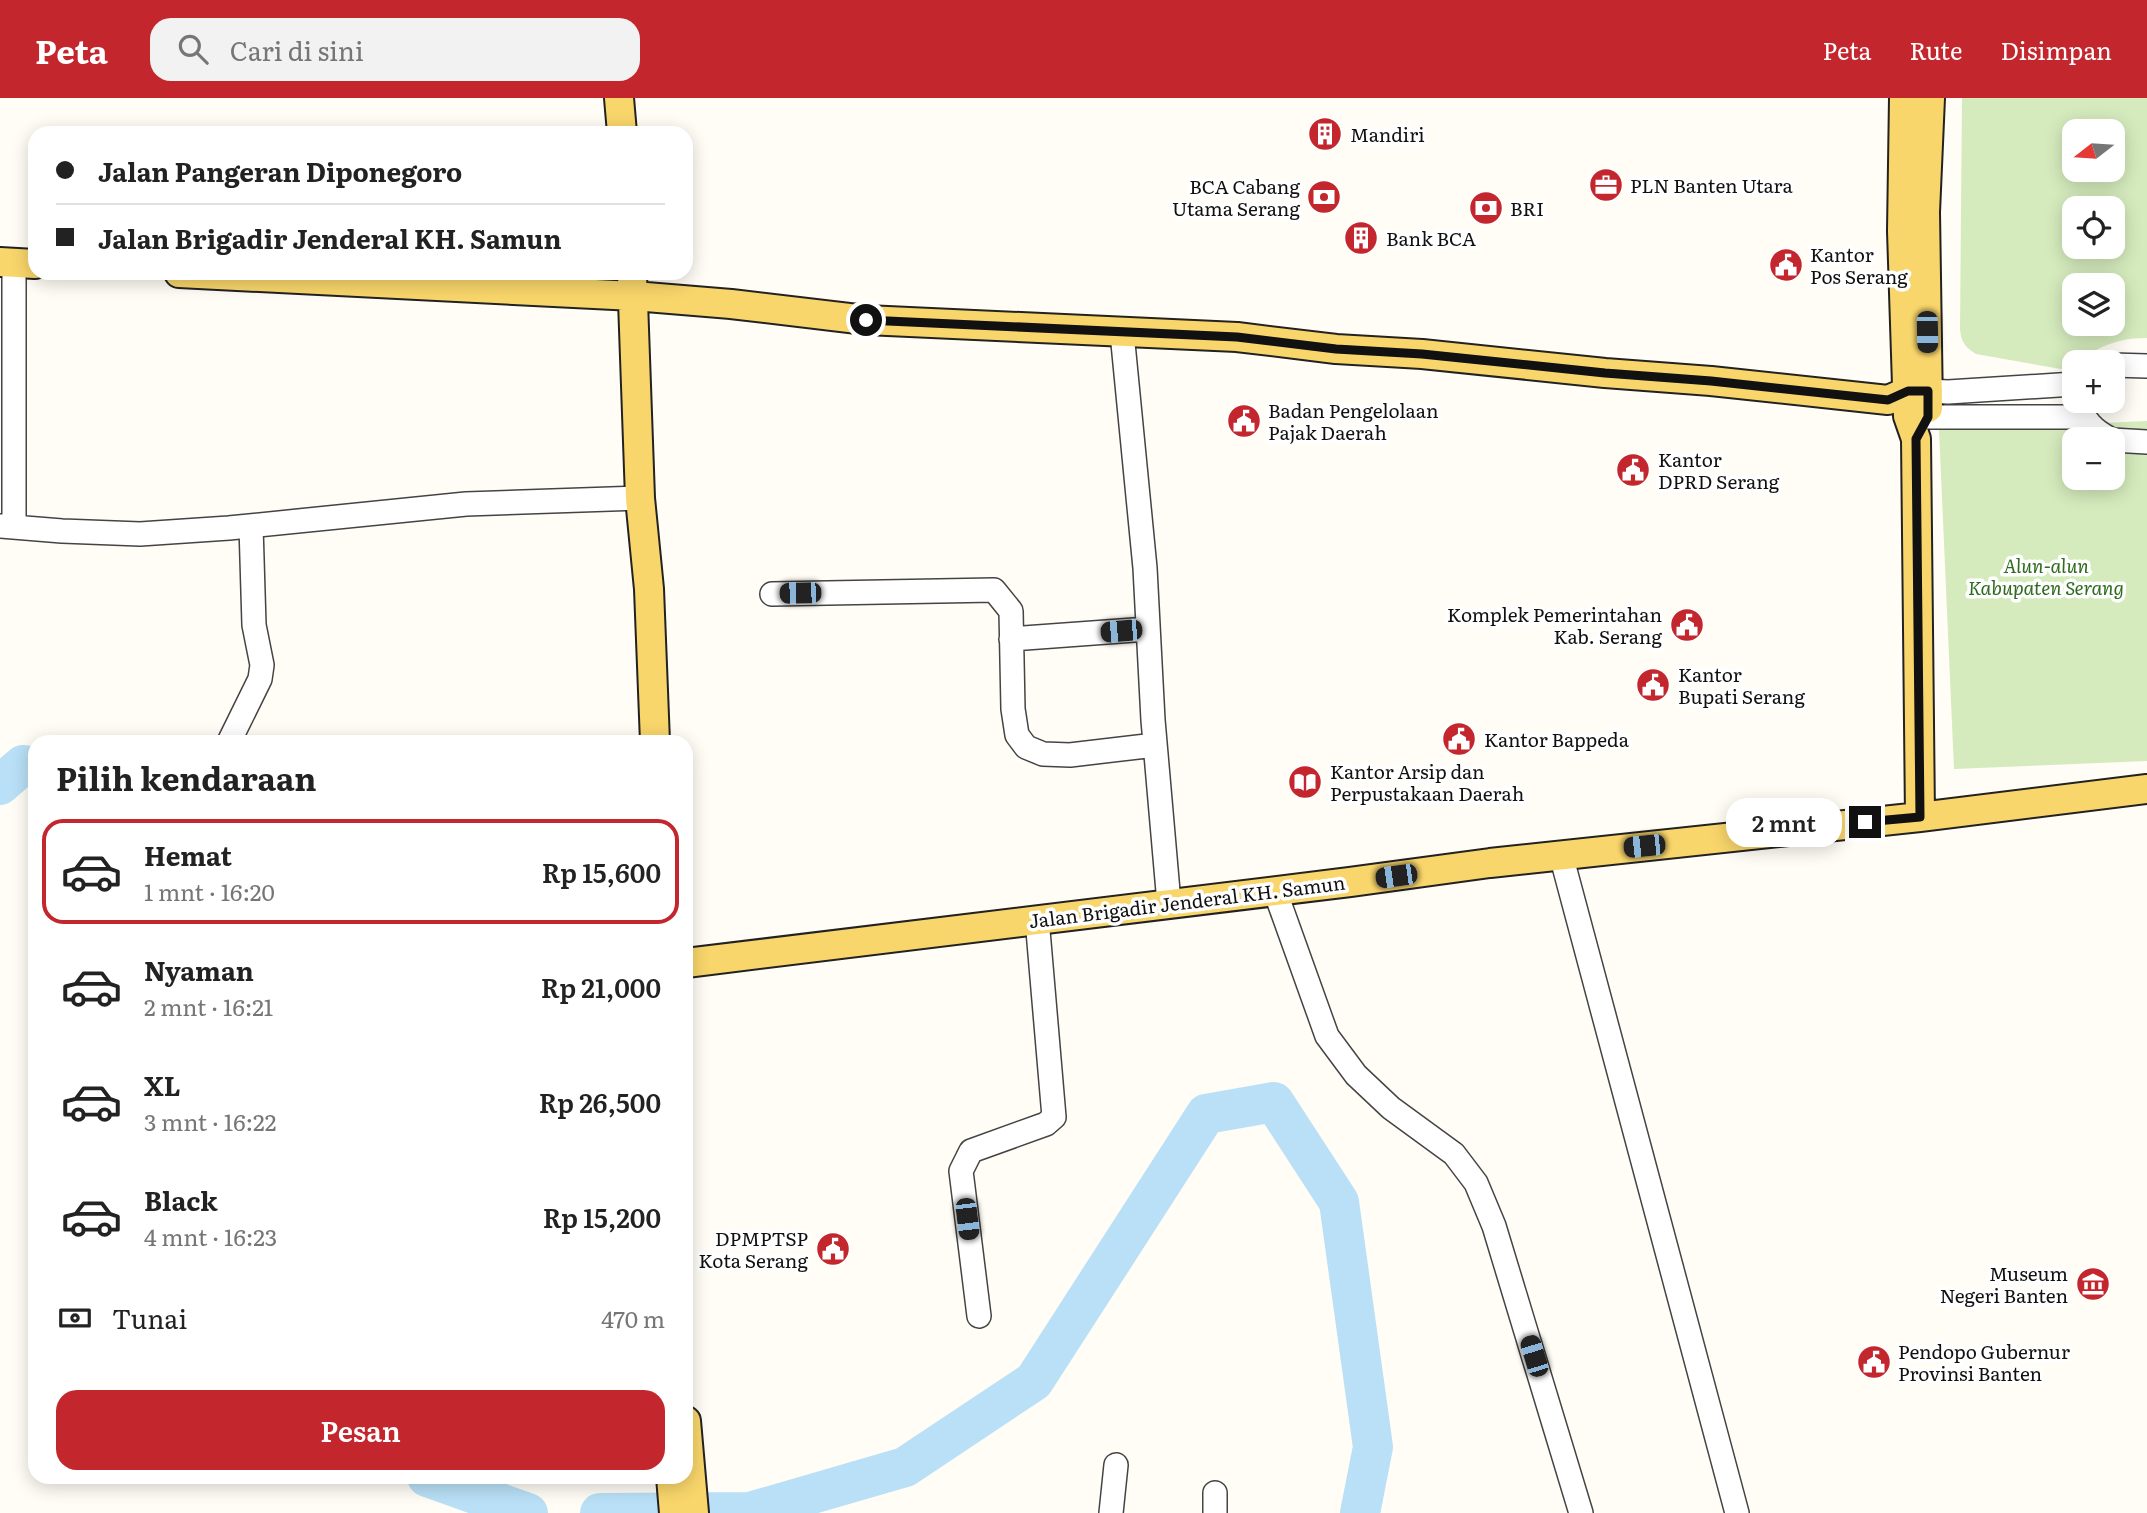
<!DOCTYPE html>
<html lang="id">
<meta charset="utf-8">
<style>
body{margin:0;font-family:Literata,serif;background:#f2f2f2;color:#222;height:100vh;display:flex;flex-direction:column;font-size:26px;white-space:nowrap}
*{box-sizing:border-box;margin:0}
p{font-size:23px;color:#767676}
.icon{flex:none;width:38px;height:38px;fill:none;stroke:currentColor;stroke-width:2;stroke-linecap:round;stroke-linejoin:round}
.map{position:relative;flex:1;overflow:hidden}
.panel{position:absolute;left:28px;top:637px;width:665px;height:749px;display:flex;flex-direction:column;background:#fff;border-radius:21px;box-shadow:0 4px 18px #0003}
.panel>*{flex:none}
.banner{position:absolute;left:28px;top:28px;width:665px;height:154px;border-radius:21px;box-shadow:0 4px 18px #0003;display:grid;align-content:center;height:154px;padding:0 28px;background:#fff}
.needle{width:46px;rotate:253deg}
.buttons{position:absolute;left:2062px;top:21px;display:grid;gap:14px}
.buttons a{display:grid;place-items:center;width:63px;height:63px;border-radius:14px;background:#fff;box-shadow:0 4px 18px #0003;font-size:35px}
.end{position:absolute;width:32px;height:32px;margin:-16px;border:9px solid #111;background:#fff;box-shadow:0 0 0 4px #fff}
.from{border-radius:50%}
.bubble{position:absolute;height:49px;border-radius:21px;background:#fff;box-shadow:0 4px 18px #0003;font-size:23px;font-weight:600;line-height:49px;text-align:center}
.car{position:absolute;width:21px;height:42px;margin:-21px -10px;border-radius:9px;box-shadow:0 0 5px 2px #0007;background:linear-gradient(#222 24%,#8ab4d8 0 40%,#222 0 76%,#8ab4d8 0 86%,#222 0)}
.banner b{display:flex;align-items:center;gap:24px;height:66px;font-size:26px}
.banner b+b{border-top:2px solid #e0e0e0}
.banner i{width:18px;height:18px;background:#222}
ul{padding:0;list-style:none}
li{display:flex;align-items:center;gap:21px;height:105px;margin:0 14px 10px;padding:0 14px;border:4px solid transparent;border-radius:21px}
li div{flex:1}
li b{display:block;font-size:26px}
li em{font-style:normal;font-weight:600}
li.on{border-color:#c4262e}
li>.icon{width:63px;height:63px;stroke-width:1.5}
h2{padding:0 28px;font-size:32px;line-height:84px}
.pay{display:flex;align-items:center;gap:18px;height:77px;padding:0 28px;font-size:26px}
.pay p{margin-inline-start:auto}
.button{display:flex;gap:14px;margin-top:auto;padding:14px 28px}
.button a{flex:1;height:80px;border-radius:21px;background:#c4262e;color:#fff;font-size:28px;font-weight:600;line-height:80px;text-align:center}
header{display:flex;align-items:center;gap:42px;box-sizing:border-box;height:98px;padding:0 35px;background:#c4262e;color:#fff}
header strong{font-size:33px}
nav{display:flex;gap:38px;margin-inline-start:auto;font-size:24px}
.search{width:490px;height:63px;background:#f2f2f2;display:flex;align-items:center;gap:18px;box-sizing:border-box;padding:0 24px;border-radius:21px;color:#767676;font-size:26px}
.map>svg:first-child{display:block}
.green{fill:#d5ebbd;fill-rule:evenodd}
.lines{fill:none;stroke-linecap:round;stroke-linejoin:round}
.river{stroke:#b9e0f7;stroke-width:40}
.minor-casing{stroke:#444;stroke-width:26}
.major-casing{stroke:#222;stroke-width:32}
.minor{stroke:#fff;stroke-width:23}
.major{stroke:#f9d66b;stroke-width:28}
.route{stroke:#111;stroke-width:9}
.labels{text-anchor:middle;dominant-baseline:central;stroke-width:7;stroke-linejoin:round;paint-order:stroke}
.poi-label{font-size:19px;fill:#111;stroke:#fff;text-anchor:start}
.park-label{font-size:19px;font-style:italic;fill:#2f6b1f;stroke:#fff}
.street-label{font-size:19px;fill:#111;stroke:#fff}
</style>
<header>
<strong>Peta</strong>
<div class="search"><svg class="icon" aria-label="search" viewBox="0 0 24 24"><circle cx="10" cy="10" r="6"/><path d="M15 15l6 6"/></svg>Cari di sini</div>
<nav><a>Peta</a><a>Rute</a><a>Disimpan</a></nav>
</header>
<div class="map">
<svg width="2147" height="1415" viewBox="0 0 2147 1415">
<rect width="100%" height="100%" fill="#fffdf5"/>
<path class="green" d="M1962 0H2147V240C2129 240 2114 243 2098 251 2089 255 2083 263 2074 264L2073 268 2061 271 1976 256C1965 249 1961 244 1960 231ZM2074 33H2112V72H2074ZM2074 110H2112V149H2074ZM2074 187H2112V226H2074Z
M2147 323V663L1954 671 1939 332ZM2074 341H2112V380H2074Z"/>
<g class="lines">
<path class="river" d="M0 687 23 667 35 669
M427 1379 528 1415
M600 1415 750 1414 905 1369 1034 1283 1206 1016 1274 1004 1339 1104 1373 1349 1360 1415"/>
<g class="minor-casing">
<path id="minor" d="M1122 235 1145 470 1153 622 1169 805
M2112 267 2147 268
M1928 293 1948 294 2074 286
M2081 303C2081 322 2095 333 2110 341
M1928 319H2084
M2112 342 2147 344
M0 428 62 433 140 436 229 430 466 406 640 400
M14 428V165
M772 496 994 492 1011 513 1013 611 1017 637 1026 649 1043 656 1070 657 1155 647
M1011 541 1148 531
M229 644 260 581 262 567 254 527 251 428
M1561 757 1737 1415
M1275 793 1327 938 1356 977 1391 1010 1454 1056 1476 1085 1494 1128 1581 1415
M979 1218 961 1073 971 1053 1046 1026 1054 1019 1037 821
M1111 1415 1116 1367
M1215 1415V1395"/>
</g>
<g class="major-casing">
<path id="major" d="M619 0 622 35
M1904 0 1902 133 1908 318 1916 341 1920 719
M0 164 35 166
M179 175 634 198 731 206 866 222 1237 239 1336 251 1422 256 1605 275 1711 283 1888 302 1908 293H1928
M632 175 640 400 649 491 655 644
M1928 310 1925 114 1930 0
M686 865 1350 784 1490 765 1920 719 2147 691
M686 1323 694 1415
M671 1379 674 1415"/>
</g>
<use href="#minor" class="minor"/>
<use href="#major" class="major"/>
</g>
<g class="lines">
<path class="route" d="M866 222 1237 239 1336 251 1422 256 1605 275 1711 283 1888 302 1908 293H1928V319L1916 341 1920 719 1865 724"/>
</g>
<defs>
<g id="building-disc" transform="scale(1.75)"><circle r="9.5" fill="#c4262e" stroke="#fff"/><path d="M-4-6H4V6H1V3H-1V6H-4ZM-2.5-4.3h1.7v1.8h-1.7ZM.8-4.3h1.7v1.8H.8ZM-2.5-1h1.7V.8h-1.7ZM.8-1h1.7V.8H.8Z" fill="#fff"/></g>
<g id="office-disc" transform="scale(1.75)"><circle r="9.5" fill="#c4262e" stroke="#fff"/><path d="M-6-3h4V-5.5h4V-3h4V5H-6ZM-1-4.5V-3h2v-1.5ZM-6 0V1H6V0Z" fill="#fff"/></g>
<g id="bank-disc" transform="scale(1.75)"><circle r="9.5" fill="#c4262e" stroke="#fff"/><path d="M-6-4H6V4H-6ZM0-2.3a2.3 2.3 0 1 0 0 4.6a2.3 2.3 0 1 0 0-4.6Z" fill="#fff"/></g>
<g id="civic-disc" transform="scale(1.75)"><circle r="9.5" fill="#c4262e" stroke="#fff"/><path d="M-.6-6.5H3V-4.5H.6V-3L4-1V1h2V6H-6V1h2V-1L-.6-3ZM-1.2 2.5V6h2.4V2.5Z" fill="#fff"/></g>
<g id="library-disc" transform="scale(1.75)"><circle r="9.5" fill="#c4262e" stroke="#fff"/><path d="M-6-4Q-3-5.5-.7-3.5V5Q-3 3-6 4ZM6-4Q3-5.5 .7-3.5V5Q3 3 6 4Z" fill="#fff"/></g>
<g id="museum-disc" transform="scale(1.75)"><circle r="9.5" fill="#c4262e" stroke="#fff"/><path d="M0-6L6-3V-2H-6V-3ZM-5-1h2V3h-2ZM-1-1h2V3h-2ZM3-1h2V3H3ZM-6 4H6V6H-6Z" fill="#fff"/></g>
</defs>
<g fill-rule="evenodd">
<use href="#building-disc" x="1325" y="36"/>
<use href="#office-disc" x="1606" y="87"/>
<use href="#bank-disc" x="1324" y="99"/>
<use href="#bank-disc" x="1486" y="110"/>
<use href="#building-disc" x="1361" y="140"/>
<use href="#civic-disc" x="1786" y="167"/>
<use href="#civic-disc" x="1244" y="323"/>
<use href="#civic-disc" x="1633" y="372"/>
<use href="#civic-disc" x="1687" y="527"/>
<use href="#civic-disc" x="1653" y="587"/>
<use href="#civic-disc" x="1459" y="641"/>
<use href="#library-disc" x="1305" y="684"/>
<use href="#civic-disc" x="833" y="1151"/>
<use href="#museum-disc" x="2093" y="1186"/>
<use href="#civic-disc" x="1874" y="1264"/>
</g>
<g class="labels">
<g class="poi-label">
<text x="1350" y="36">Mandiri</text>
<text x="1630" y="87">PLN Banten Utara</text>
<text x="1300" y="88" text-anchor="end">BCA Cabang<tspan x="1300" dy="22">Utama Serang</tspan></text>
<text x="1510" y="110">BRI</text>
<text x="1386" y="140">Bank BCA</text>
<text x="1810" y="156">Kantor<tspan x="1810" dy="22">Pos Serang</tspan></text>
<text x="1268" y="312">Badan Pengelolaan<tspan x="1268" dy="22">Pajak Daerah</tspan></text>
<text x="1658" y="361">Kantor<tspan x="1658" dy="22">DPRD Serang</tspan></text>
<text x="1662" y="516" text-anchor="end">Komplek Pemerintahan<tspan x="1662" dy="22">Kab. Serang</tspan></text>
<text x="1678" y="576">Kantor<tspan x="1678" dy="22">Bupati Serang</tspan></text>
<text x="1484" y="641">Kantor Bappeda</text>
<text x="1330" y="673">Kantor Arsip dan<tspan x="1330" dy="22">Perpustakaan Daerah</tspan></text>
<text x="808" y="1140" text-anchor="end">DPMPTSP<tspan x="808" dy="22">Kota Serang</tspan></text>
<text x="2068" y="1175" text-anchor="end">Museum<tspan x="2068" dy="22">Negeri Banten</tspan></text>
<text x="1898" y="1253">Pendopo Gubernur<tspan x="1898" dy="22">Provinsi Banten</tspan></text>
</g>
<g class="park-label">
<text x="2046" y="467">Alun-alun<tspan x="2046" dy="22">Kabupaten Serang</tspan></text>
</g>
<g class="street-label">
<text transform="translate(1187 803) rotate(-7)">Jalan Brigadir Jenderal KH. Samun</text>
</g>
</g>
</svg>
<div class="buttons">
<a><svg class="needle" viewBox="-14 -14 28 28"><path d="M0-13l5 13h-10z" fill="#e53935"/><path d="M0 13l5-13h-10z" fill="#767676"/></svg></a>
<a><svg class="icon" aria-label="locate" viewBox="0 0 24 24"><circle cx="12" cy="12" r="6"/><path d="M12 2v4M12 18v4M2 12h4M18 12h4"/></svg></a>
<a><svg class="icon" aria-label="layers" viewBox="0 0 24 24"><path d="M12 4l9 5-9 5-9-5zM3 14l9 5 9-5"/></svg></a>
<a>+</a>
<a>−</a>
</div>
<i class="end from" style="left:866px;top:222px"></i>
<i class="end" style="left:1865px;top:724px"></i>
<div class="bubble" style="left:1726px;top:700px;width:116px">2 mnt</div>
<i class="car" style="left:1927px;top:234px;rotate:179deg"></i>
<i class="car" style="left:800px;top:495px;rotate:269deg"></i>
<i class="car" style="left:1121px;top:533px;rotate:265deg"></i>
<i class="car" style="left:1644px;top:748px;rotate:264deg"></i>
<i class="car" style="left:1396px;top:778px;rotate:262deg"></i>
<i class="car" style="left:967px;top:1121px;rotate:173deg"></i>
<i class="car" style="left:1534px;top:1258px;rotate:343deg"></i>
<div class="banner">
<b><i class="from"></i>Jalan Pangeran Diponegoro</b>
<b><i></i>Jalan Brigadir Jenderal KH. Samun</b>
</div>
<section class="panel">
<h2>Pilih kendaraan</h2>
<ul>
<li class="on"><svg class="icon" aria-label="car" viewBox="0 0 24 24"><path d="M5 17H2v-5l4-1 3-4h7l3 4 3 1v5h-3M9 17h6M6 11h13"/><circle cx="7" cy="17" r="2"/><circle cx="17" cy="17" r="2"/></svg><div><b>Hemat</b><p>1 mnt · 16:20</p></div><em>Rp 15,600</em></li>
<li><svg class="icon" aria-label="car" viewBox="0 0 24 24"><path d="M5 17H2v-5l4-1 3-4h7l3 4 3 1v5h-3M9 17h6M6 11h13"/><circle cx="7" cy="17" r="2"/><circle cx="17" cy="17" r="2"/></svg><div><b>Nyaman</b><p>2 mnt · 16:21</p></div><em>Rp 21,000</em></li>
<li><svg class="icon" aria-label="car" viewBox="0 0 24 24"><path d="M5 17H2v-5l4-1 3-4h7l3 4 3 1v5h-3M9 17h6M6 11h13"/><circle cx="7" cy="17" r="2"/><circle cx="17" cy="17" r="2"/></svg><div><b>XL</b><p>3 mnt · 16:22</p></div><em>Rp 26,500</em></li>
<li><svg class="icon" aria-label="car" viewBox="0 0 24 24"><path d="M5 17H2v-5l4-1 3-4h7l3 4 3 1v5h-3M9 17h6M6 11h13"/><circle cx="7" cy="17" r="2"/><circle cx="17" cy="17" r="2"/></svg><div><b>Black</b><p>4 mnt · 16:23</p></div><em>Rp 15,200</em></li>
</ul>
<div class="pay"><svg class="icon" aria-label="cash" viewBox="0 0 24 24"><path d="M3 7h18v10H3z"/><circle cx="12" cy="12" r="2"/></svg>Tunai<p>470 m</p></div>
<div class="button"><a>Pesan</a></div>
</section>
</div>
